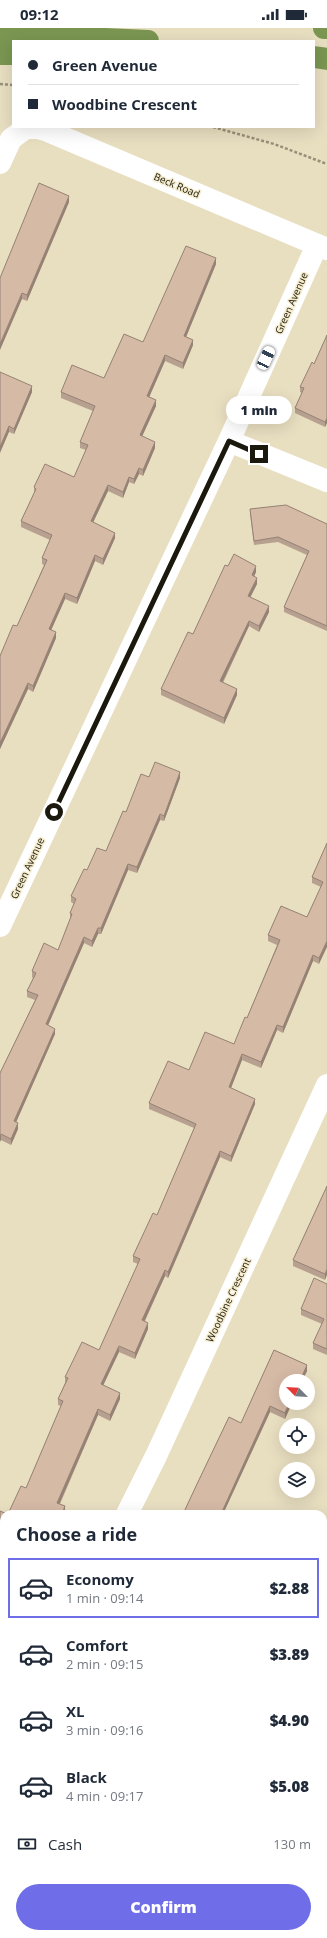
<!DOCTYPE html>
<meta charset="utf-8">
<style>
body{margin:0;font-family:"Open Sans",sans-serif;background:#f2f2f3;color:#1f2937;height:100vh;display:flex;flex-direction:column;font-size:15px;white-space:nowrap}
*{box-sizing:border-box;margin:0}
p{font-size:13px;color:#747a83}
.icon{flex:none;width:22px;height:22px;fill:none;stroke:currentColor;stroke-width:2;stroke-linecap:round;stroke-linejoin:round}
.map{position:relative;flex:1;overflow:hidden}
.sheet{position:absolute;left:0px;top:1482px;width:327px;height:428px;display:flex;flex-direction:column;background:#fff;border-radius:12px 12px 0 0;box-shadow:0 4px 16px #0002}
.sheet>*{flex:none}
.top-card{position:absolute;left:12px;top:12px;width:303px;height:88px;border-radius:0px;box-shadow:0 4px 16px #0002;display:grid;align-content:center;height:88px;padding:0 16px;background:#fff}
.needle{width:26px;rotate:294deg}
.buttons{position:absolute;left:279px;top:1346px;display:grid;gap:8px}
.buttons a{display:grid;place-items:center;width:36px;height:36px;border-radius:50%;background:#fff;box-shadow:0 4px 16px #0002;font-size:20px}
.end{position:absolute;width:18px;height:18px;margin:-9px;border:5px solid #1b180d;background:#fff;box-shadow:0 0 0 2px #fff}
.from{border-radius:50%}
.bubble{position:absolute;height:28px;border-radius:14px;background:#fff;box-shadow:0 4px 16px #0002;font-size:13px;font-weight:800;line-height:28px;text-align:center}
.car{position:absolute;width:12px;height:24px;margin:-12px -6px;border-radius:5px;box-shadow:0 0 3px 1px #0007;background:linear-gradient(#fff 24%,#345 0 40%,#fff 0 76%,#345 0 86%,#fff 0)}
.top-card b{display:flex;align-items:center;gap:14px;height:38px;font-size:15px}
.top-card b+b{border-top:1px solid #e0e1e3}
.top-card i{width:10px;height:10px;background:#1f2937}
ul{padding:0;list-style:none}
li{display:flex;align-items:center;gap:12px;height:60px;margin:0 8px 6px;padding:0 8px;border:2px solid transparent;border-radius:0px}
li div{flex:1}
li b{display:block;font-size:15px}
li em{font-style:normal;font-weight:800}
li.active{border-color:#6f6de7}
li>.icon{width:36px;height:36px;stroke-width:1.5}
h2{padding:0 16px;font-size:18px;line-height:48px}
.pay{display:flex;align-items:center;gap:10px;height:44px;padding:0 16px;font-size:15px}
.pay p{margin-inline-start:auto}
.cta{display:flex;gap:8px;margin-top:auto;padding:8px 16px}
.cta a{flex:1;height:46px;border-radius:24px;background:#6f6de7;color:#fff;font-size:16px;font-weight:800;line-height:46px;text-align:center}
.status{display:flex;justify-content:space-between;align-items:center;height:28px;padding:0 20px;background:#fff;direction:ltr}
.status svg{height:11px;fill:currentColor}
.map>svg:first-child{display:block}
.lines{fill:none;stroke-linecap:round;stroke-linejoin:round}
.path{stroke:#968f79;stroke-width:2.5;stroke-dasharray:3 2;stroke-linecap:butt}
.minor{stroke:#fff;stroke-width:22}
.tertiary{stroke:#fff;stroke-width:22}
.secondary{stroke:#fff;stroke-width:22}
.motorway{stroke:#7a9651;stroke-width:22}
.wall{fill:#b7a08f}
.shaded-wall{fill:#958274}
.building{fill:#d5baa6;stroke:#958274}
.route{stroke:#1b180d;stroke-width:5}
.labels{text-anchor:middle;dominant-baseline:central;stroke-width:3;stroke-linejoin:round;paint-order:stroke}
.street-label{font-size:10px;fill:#1b180d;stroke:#f5eccd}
</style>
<div class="status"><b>09:12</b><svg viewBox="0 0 49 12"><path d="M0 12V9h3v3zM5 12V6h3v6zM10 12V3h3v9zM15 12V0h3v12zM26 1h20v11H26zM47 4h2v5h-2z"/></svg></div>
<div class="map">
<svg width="327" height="1910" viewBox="0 0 327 1910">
<rect width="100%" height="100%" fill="#e8dec0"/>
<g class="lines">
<path class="path" d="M0 56 13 57
M213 99 274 116 327 136"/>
<path class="minor" d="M0 135 11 111 26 100
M229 413 327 453
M0 898 229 413 317 217
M127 1486 156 1428 327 1057
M243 1910 245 1906"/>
<path class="tertiary" d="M26 100H38L48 103 327 221"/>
<path class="secondary" d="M0 1681 4 1683
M323 1830 327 1831"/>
<path class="motorway" d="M324 0H327
M0 6 148 13
M0 26H13
M314 29 327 31"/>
</g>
<path class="wall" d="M69 174 27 273 22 271 0 250Z
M216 236 186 309 193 317 183 341 165 333 149 369 156 378 142 408 155 420 143 448 139 446 134 456 129 454 123 470 108 463 93 494 115 510 103 537 95 533 77 576 65 571 51 602 56 610 33 664 28 661 0 721V628L17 598 44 537 42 536V530L50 512 21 499V493L34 465V459L74 449 86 422 80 420V414L93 383 61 370V364L104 350 143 314Z
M327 307V395L325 399 295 385V380L302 365 300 364V359L314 336Z
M0 344 32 364 14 406 9 404Z
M250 481 327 496V603L284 584V579L307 527 278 514 254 517 250 486Z
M228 538 256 544 254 548 257 556 250 569 269 584 259 604 249 598 223 655 237 667 224 696 161 667V661L193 606Z
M149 749 180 750 164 793 160 792 137 845 128 842 101 906H98L92 919 84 915 48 997 55 1006 16 1094 18 1101 11 1117 1 1112 0 1045 35 972 27 969V963L33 950 32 949V943L58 922 70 891V885L74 876 71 874V868L87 842 106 823 126 784Z
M327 815 319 936 313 933 283 1005 277 1002 261 1040 242 1032 231 1060 255 1076 231 1134 220 1129 168 1250 165 1248 145 1293 148 1301 135 1331 119 1324 103 1357 120 1371 110 1393 98 1387 60 1476 65 1484 64 1486H8L26 1460 61 1378 58 1377V1371L65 1355V1349L99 1322 138 1236 133 1234V1228L157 1187 194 1100 149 1081V1075L189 1042 234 1016 247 990 277 917 268 913V907L307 889 321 859 312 855V849Z
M327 1158 325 1252 293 1238V1232Z
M327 1256V1327L313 1321V1315L322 1296 301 1287V1281Z
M274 1322 307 1337V1343L302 1353H286V1375H292L285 1391 270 1384 223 1486H183L197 1456 229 1389 241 1395Z
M0 1483 4 1486V1595L0 1593Z
M163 1906H185L183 1910H172Z"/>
<path class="shaded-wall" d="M69 168V174L27 273V267Z
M216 230V236L184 314V308Z
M22 265V271L0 322V316Z
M193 312V317L183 341V335Z
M165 327V333L147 374V368Z
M32 358V364L14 406V401Z
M156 372V378L140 413V407Z
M327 390V395L325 399V394Z
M9 398V404L0 425V419Z
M155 414V420L143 448V442Z
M139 440V446L134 456V451Z
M129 449V454L123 470V464Z
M108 457V463L91 499V493Z
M115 505V510L103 537V531Z
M95 527V533L77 576V570Z
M256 538V544L252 553V547Z
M257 550V556L248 574V568Z
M65 565V571L49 607V601Z
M269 578V584L259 604V598Z
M249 593V598L220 659V653Z
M56 604V610L33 664V658Z
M28 655V661L0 721V715Z
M237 661V667L224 696V690Z
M180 744V750L164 793V788Z
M160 786V792L137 845V839Z
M128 836V842L101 906V900Z
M98 900V906L92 919V913Z
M84 909V915L46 1002V996Z
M327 913V919L319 936V930Z
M313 927V933L283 1005V999Z
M277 997V1002L261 1040V1034Z
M55 1001V1006L14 1099V1093Z
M242 1026V1032L229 1065V1059Z
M255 1071V1076L231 1134V1128Z
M18 1095V1101L11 1117V1111Z
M1 1106V1112L0 1114V1109Z
M220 1123V1129L168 1250V1244Z
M327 1241V1247L325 1252V1246Z
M165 1242V1248L142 1298V1292Z
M148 1295V1301L135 1331V1325Z
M119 1318V1324L101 1362V1356Z
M307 1337V1343L302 1353H300Z
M120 1365V1371L110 1393V1387Z
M289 1375H292L285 1391V1385Z
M270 1378V1384L223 1486H221Z
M98 1381V1387L57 1481V1475Z
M65 1478V1484L64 1486H62Z
M327 1704V1709L323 1719V1713Z
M4 1884V1890L0 1900V1894Z
M183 1906H185L183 1910H182Z"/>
<path class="building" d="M39 155 69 168 27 267 22 265 0 316V250Z
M186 218 216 230 184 308 193 312 183 335 165 327 147 368 156 372 140 407 155 414 143 442 139 440 134 451 129 449 123 464 108 457 91 493 115 505 103 531 95 527 77 570 65 565 49 601 56 604 33 658 28 655 0 715V628L13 597 17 598 47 532 42 530 52 507 21 493 36 461 34 459 45 436 74 449 88 417 80 414 95 378 61 364 72 337 104 350 124 306 143 314Z
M327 307V390L325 394 295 380 304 360 300 359 312 334 314 336Z
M0 344 32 358 14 401 9 398 0 419Z
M286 477 327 496V598L284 579 309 523 278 509 254 513 250 481Z
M234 526 256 538 252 547 257 550 248 568 269 578 259 598 249 593 220 653 237 661 224 690 161 661 188 604 193 606 225 537 228 538Z
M155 734 180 744 164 788 160 786 137 839 128 836 101 900H98L92 913 84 909 46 996 55 1001 14 1093 18 1095 11 1111 1 1106 0 1109V1045L38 967 27 963 36 945 32 943 44 915 58 922 72 886 70 885 76 871 71 868 84 841 87 842 97 820 106 823 123 783 126 784 141 746 149 749Z
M327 815V913L319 930 313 927 283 999 277 997 261 1034 242 1026 229 1059 255 1071 231 1128 220 1123 168 1244 165 1242 142 1292 148 1295 135 1325 119 1318 101 1356 120 1365 110 1387 98 1381 57 1475 65 1478 62 1486H8L21 1458 26 1460 63 1373 58 1371 68 1350 65 1349 82 1314 99 1322 140 1231 133 1228 153 1185 157 1187 196 1096 149 1075 168 1033 189 1042 205 1004 234 1016 245 989 247 990 280 912 268 907 281 878 307 889 323 854 312 849Z
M327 1158V1241L325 1246 293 1232Z
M314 1250 327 1256V1321L313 1315 324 1291 301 1281Z
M274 1322 307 1337 300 1353H286V1375H289L285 1385 270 1378 221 1486H183L197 1456 229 1389 241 1395Z
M0 1483 7 1486H4V1589L0 1587Z
M327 1624V1704L323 1713V1634Z
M3 1771 4 1772V1884L0 1894V1778Z
M176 1906H183L182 1908Z"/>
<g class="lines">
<path class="route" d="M54 784 229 413 259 426"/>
</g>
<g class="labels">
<g class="street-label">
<text transform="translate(177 157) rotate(23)">Beck Road</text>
<text transform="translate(291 275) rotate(-66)">Green Avenue</text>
<text transform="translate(27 840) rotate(-65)">Green Avenue</text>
<text transform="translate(228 1272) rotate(-65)">Woodbine Crescent</text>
</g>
</g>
</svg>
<div class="buttons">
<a><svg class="needle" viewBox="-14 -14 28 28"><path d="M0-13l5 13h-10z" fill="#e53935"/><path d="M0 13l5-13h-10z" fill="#747a83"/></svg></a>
<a><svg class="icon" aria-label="locate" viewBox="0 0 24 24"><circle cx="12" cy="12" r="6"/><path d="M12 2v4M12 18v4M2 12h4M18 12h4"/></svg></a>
<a><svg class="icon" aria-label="layers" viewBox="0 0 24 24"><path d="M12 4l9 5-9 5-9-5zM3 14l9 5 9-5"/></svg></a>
</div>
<i class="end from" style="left:54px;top:784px"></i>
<i class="end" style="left:259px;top:426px"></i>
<div class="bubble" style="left:226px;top:368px;width:66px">1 min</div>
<i class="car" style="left:266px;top:330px;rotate:25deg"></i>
<div class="top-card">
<b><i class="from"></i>Green Avenue</b>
<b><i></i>Woodbine Crescent</b>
</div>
<section class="sheet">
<h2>Choose a ride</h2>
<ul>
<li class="active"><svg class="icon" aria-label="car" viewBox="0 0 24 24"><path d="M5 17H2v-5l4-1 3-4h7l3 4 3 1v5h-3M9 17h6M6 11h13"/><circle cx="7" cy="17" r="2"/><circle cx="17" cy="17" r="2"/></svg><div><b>Economy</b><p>1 min · 09:14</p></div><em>$2.88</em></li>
<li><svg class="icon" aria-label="car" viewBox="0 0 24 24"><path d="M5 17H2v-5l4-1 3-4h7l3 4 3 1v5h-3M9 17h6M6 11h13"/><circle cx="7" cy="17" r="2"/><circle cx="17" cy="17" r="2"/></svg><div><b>Comfort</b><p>2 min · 09:15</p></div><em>$3.89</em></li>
<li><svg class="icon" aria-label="car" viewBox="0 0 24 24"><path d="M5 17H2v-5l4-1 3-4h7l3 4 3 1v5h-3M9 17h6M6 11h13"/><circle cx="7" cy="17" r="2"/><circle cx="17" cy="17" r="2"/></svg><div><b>XL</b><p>3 min · 09:16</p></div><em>$4.90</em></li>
<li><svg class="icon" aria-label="car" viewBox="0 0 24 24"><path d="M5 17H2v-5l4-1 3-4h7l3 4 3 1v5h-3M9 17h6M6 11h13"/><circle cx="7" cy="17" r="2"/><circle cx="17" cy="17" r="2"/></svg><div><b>Black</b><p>4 min · 09:17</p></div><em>$5.08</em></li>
</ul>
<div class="pay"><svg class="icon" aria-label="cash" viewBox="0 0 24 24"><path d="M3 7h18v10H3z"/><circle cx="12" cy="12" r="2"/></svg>Cash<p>130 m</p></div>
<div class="cta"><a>Confirm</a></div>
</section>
</div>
